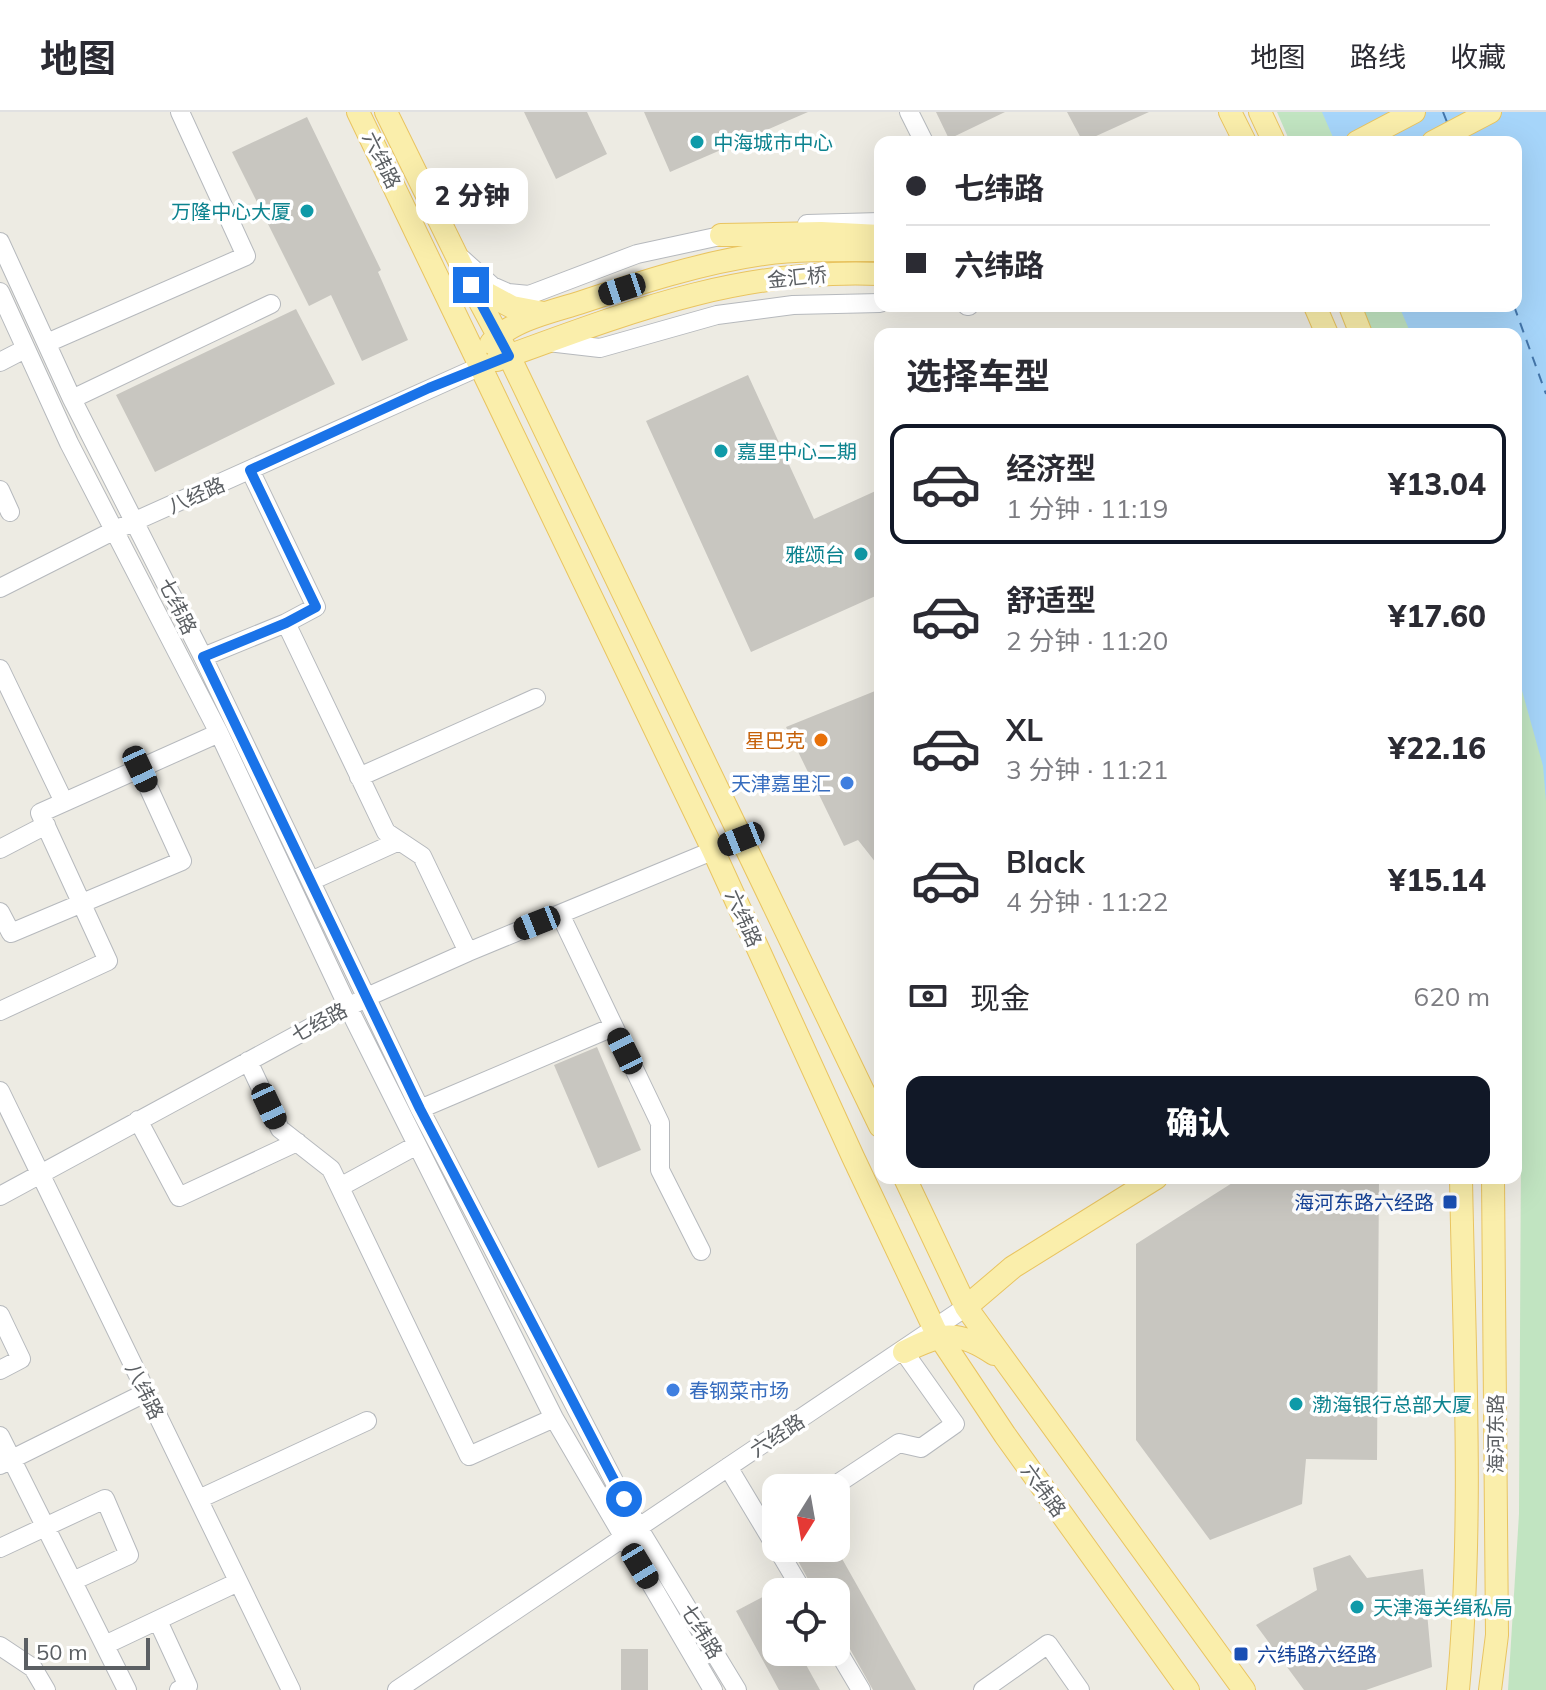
<!DOCTYPE html>
<html lang="zh">
<meta charset="utf-8">
<style>
body{margin:0;font-family:Mulish,"Noto Sans SC",sans-serif;background:#f7f7f7;color:#2b2b33;height:100vh;display:flex;flex-direction:column;font-size:30px;white-space:nowrap}
*{box-sizing:border-box;margin:0}
p{font-size:26px;color:#7c7c81}
.icon{flex:none;width:44px;height:44px;fill:none;stroke:currentColor;stroke-width:2;stroke-linecap:round;stroke-linejoin:round}
.map{position:relative;flex:1;overflow:hidden}
.details{position:absolute;left:874px;top:216px;width:648px;height:856px;display:flex;flex-direction:column;background:#fff;border-radius:16px;box-shadow:0 8px 32px #0002}
.details>*{flex:none}
.banner{position:absolute;left:874px;top:24px;width:648px;height:176px;border-radius:16px;box-shadow:0 8px 32px #0002;display:grid;align-content:center;height:176px;padding:0 32px;background:#fff}
.needle{width:52px;rotate:191deg}
.controls{position:absolute;left:762px;top:1362px;display:grid;gap:16px}
.controls a{display:grid;place-items:center;width:88px;height:88px;border-radius:16px;background:#fff;box-shadow:0 8px 32px #0002;font-size:40px}
.scale{position:absolute;left:24px;bottom:20px;width:126px;box-sizing:border-box;padding-left:8px;border:4px solid #5b5f63;border-top:0;font-size:22px;line-height:28px;white-space:nowrap;color:#5b5f63;-webkit-text-stroke:6px #fff;paint-order:stroke}
.end{position:absolute;width:36px;height:36px;margin:-18px;border:10px solid #1a73e8;background:#fff;box-shadow:0 0 0 4px #fff}
.from{border-radius:50%}
.bubble{position:absolute;height:56px;border-radius:16px;background:#fff;box-shadow:0 8px 32px #0002;font-size:26px;font-weight:800;line-height:56px;text-align:center}
.car{position:absolute;width:24px;height:48px;margin:-24px -12px;border-radius:10px;box-shadow:0 0 6px 2px #0007;background:linear-gradient(#222 24%,#8ab4d8 0 40%,#222 0 76%,#8ab4d8 0 86%,#222 0)}
.banner b{display:flex;align-items:center;gap:28px;height:76px;font-size:30px}
.banner b+b{border-top:2px solid #e1e1e2}
.banner i{width:20px;height:20px;background:#2b2b33}
ul{padding:0;list-style:none}
li{display:flex;align-items:center;gap:24px;height:120px;margin:0 16px 12px;padding:0 16px;border:4px solid transparent;border-radius:16px}
li div{flex:1}
li b{display:block;font-size:30px}
li em{font-style:normal;font-weight:800}
li.selected{border-color:#111827}
li>.icon{width:72px;height:72px;stroke-width:1.5}
h2{padding:0 32px;font-size:36px;line-height:96px}
.pay{display:flex;align-items:center;gap:20px;height:88px;padding:0 32px;font-size:30px}
.pay p{margin-inline-start:auto}
.button{display:flex;gap:16px;margin-top:auto;padding:16px 32px}
.button a{flex:1;height:92px;border-radius:16px;background:#111827;color:#fff;font-size:32px;font-weight:800;line-height:92px;text-align:center}
header{display:flex;align-items:center;gap:48px;box-sizing:border-box;height:112px;padding:0 40px;background:#fff;border-bottom:2px solid #e1e1e2}
header strong{font-size:38px}
nav{display:flex;gap:44px;margin-inline-start:auto;font-size:28px}
.map>svg:first-child{display:block}
.green{fill:#c1e4c1}
.water{fill:#a6d5fa}
.lines{fill:none;stroke-linecap:round;stroke-linejoin:round}
.ferry{stroke:#4476ab;stroke-width:2;stroke-dasharray:10 8;stroke-linecap:butt}
.building{fill:#c8c6c0}
.minor-casing{stroke:#b6b9bd;stroke-width:20}
.major-casing{stroke:#e9c460;stroke-width:24}
.minor{stroke:#fff;stroke-width:18}
.major{stroke:#faeeab;stroke-width:22}
.route{stroke:#1a73e8;stroke-width:10}
.culture-dot{fill:#0f9aa8;stroke:#fff;stroke-width:3}
.food-dot{fill:#e8710a;stroke:#fff;stroke-width:3}
.shop-dot{fill:#3f7fe0;stroke:#fff;stroke-width:3}
.transit-dot{fill:#1a4fb4;stroke:#fff;stroke-width:3}
.labels{text-anchor:middle;dominant-baseline:central;stroke-width:7;stroke-linejoin:round;paint-order:stroke}
.culture-label{font-size:20px;fill:#0d838f;stroke:#fff;text-anchor:start}
.street-label{font-size:20px;fill:#5b5f63;stroke:#fff}
.food-label{font-size:20px;fill:#c56008;stroke:#fff;text-anchor:end}
.shop-label{font-size:20px;fill:#366cbe;stroke:#fff;text-anchor:end}
.transit-label{font-size:20px;fill:#164399;stroke:#fff;text-anchor:end}
</style>
<header>
<strong>地图</strong>
<nav><a>地图</a><a>路线</a><a>收藏</a></nav>
</header>
<div class="map">
<svg width="1546" height="1578" viewBox="0 0 1546 1578">
<rect width="100%" height="100%" fill="#edebe3"/>
<path class="green" d="M1277 0H1546V1578H1508L1519 1402 1521 1041 1516 965V222H1372L1360 194H1516V30H1290Z"/>
<path class="water" d="M1322 0H1546V689L1543 654 1516 557V222H1411L1399 194H1516V30H1335Z"/>
<g class="lines">
<path class="ferry" d="M1443 0 1447 10
M1514 194 1546 282"/>
</g>
<path class="building" d="M524 0H587L607 42 556 67Z
M644 0H808L670 60Z
M936 0H1005L949 27Z
M1067 0H1149L1083 30Z
M307 5 381 158 378 160 408 228 362 249 331 183 309 194 232 40Z
M296 197 335 272 155 360 116 283Z
M748 263 814 407 880 377V482L751 540 646 309Z
M880 577V756L858 728 844 734 786 615Z
M597 935 641 1038 598 1056 554 953Z
M1240 1066H1379L1377 1348 1306 1347 1302 1392 1210 1428 1136 1328V1132Z
M791 1436H836L916 1578H873L846 1530 836 1524V1480H815Z
M1350 1443 1367 1466 1423 1457 1432 1555 1366 1578H1304L1256 1513 1317 1478 1313 1456Z
M768 1482 776 1497V1540H799L820 1578H779L736 1499Z
M621 1537H648V1578H621Z"/>
<g class="lines">
<g class="minor-casing">
<path id="minor" d="M909 0 924 30
M807 112 880 110
M0 130 72 287 203 545 420 997 638 1415 737 1578
M462 147 492 174 508 181 529 183 637 142 734 121
M0 180 69 331 219 621 348 895 554 1306 713 1578
M967 194H969
M548 230 600 236 717 203 793 193 880 191
M47 231 246 144 180 0
M0 250 25 237
M72 287 271 192
M250 358 316 495 286 511
M0 378 10 400
M0 476 113 419 481 254
M203 545 286 511 386 720 422 744 468 840
M0 557 64 690
M359 665 536 586
M0 737 46 713
M311 769 399 729
M0 800 11 821 182 749 140 657
M560 802 660 1011V1058L701 1139
M0 899 108 849 40 701 219 621
M248 949 280 1017 331 1057 469 1344 554 1306
M0 979 291 1578
M420 997 613 915
M138 1008 179 1085 297 1030
M340 1075 417 1033
M0 1084 367 885 468 840 741 727
M0 1203 21 1247 0 1258
M0 1324 127 1578
M0 1353 145 1281
M728 1355 776 1435
M831 1376 899 1331 921 1336 955 1312 904 1240
M199 1387 367 1309
M0 1436 105 1387 129 1443 73 1469
M777 1436 803 1480
M158 1509 188 1574 179 1578
M105 1533 238 1470
M0 1534 33 1556 46 1578
M836 1536 861 1578
M397 1578 966 1195
M983 1578 1048 1532 1080 1578"/>
</g>
<g class="major-casing">
<path id="major" d="M358 0 713 738 853 1045 935 1218 1005 1323 1188 1578
M386 0 471 173 509 244 880 1014
M1230 0 1245 30
M1260 0 1274 30
M1357 30 1414 0
M1433 30 1490 0
M721 123 821 121 880 124
M473 174 512 195 544 201
M1315 194 1327 222
M1350 194 1361 222
M491 231C512 208 550 200 579 191 639 171 700 151 763 142 802 137 841 138 880 138
M497 248C626 201 739 156 880 162
M905 1066 966 1195 1244 1578
M966 1195 1013 1155 1156 1066
M904 1240C941 1221 957 1217 994 1242
M1458 1578C1474 1408 1464 1236 1461 1066
M1490 1578 1497 1523 1493 1066"/>
</g>
<use href="#minor" class="minor"/>
<use href="#major" class="major"/>
</g>
<g class="lines">
<path class="route" d="M471 173 509 244 429 276 250 358 316 495 286 511 203 545 420 997 624 1387"/>
</g>
<g class="culture-dot">
<circle cx="697" cy="30" r="8"/>
<circle cx="307" cy="99" r="8"/>
<circle cx="721" cy="339" r="8"/>
<circle cx="861" cy="442" r="8"/>
<circle cx="1296" cy="1292" r="8"/>
<circle cx="1357" cy="1495" r="8"/>
</g>
<circle class="food-dot" cx="821" cy="628" r="8"/>
<g class="shop-dot">
<circle cx="847" cy="671" r="8"/>
<circle cx="673" cy="1278" r="8"/>
</g>
<g class="transit-dot">
<rect x="1442" y="1082" width="16" height="16" rx="4"/>
<rect x="1233" y="1534" width="16" height="16" rx="4"/>
</g>
<g class="labels">
<g class="culture-label">
<text x="713" y="30">中海城市中心</text>
<text x="291" y="99" text-anchor="end">万隆中心大厦</text>
<text x="737" y="339">嘉里中心二期</text>
<text x="845" y="442" text-anchor="end">雅颂台</text>
<text x="1312" y="1292">渤海银行总部大厦</text>
<text x="1373" y="1495">天津海关缉私局</text>
</g>
<g class="street-label">
<text transform="translate(382 48) rotate(64)">六纬路</text>
<text transform="translate(797 165) rotate(-6)">金汇桥</text>
<text transform="translate(196 383) rotate(-24)">八经路</text>
<text transform="translate(178 494) rotate(64)">七纬路</text>
<text transform="translate(744 806) rotate(66)">六纬路</text>
<text transform="translate(319 910) rotate(-28)">七经路</text>
<text transform="translate(145 1279) rotate(64)">八纬路</text>
<text transform="translate(1495 1322) rotate(-90)">海河东路</text>
<text transform="translate(777 1323) rotate(-33)">六经路</text>
<text transform="translate(1044 1378) rotate(54)">六纬路</text>
<text transform="translate(702 1519) rotate(59)">七纬路</text>
</g>
<g class="food-label">
<text x="805" y="628">星巴克</text>
</g>
<g class="shop-label">
<text x="831" y="671">天津嘉里汇</text>
<text x="689" y="1278" text-anchor="start">春钢菜市场</text>
</g>
<g class="transit-label">
<text x="1434" y="1090">海河东路六经路</text>
<text x="1257" y="1542" text-anchor="start">六纬路六经路</text>
</g>
</g>
</svg>
<div class="controls">
<a><svg class="needle" viewBox="-14 -14 28 28"><path d="M0-13l5 13h-10z" fill="#e53935"/><path d="M0 13l5-13h-10z" fill="#7c7c81"/></svg></a>
<a><svg class="icon" aria-label="locate" viewBox="0 0 24 24"><circle cx="12" cy="12" r="6"/><path d="M12 2v4M12 18v4M2 12h4M18 12h4"/></svg></a>
</div>
<div class="scale">50 m</div>
<i class="end from" style="left:624px;top:1387px"></i>
<i class="end" style="left:471px;top:173px"></i>
<div class="bubble" style="left:416px;top:56px;width:112px">2 分钟</div>
<i class="car" style="left:622px;top:177px;rotate:252deg"></i>
<i class="car" style="left:140px;top:657px;rotate:155deg"></i>
<i class="car" style="left:741px;top:727px;rotate:248deg"></i>
<i class="car" style="left:537px;top:811px;rotate:248deg"></i>
<i class="car" style="left:625px;top:939px;rotate:334deg"></i>
<i class="car" style="left:269px;top:994px;rotate:155deg"></i>
<i class="car" style="left:640px;top:1454px;rotate:149deg"></i>
<div class="banner">
<b><i class="from"></i>七纬路</b>
<b><i></i>六纬路</b>
</div>
<section class="details">
<h2>选择车型</h2>
<ul>
<li class="selected"><svg class="icon" aria-label="car" viewBox="0 0 24 24"><path d="M5 17H2v-5l4-1 3-4h7l3 4 3 1v5h-3M9 17h6M6 11h13"/><circle cx="7" cy="17" r="2"/><circle cx="17" cy="17" r="2"/></svg><div><b>经济型</b><p>1 分钟 · 11:19</p></div><em>¥13.04</em></li>
<li><svg class="icon" aria-label="car" viewBox="0 0 24 24"><path d="M5 17H2v-5l4-1 3-4h7l3 4 3 1v5h-3M9 17h6M6 11h13"/><circle cx="7" cy="17" r="2"/><circle cx="17" cy="17" r="2"/></svg><div><b>舒适型</b><p>2 分钟 · 11:20</p></div><em>¥17.60</em></li>
<li><svg class="icon" aria-label="car" viewBox="0 0 24 24"><path d="M5 17H2v-5l4-1 3-4h7l3 4 3 1v5h-3M9 17h6M6 11h13"/><circle cx="7" cy="17" r="2"/><circle cx="17" cy="17" r="2"/></svg><div><b>XL</b><p>3 分钟 · 11:21</p></div><em>¥22.16</em></li>
<li><svg class="icon" aria-label="car" viewBox="0 0 24 24"><path d="M5 17H2v-5l4-1 3-4h7l3 4 3 1v5h-3M9 17h6M6 11h13"/><circle cx="7" cy="17" r="2"/><circle cx="17" cy="17" r="2"/></svg><div><b>Black</b><p>4 分钟 · 11:22</p></div><em>¥15.14</em></li>
</ul>
<div class="pay"><svg class="icon" aria-label="cash" viewBox="0 0 24 24"><path d="M3 7h18v10H3z"/><circle cx="12" cy="12" r="2"/></svg>现金<p>620 m</p></div>
<div class="button"><a>确认</a></div>
</section>
</div>
